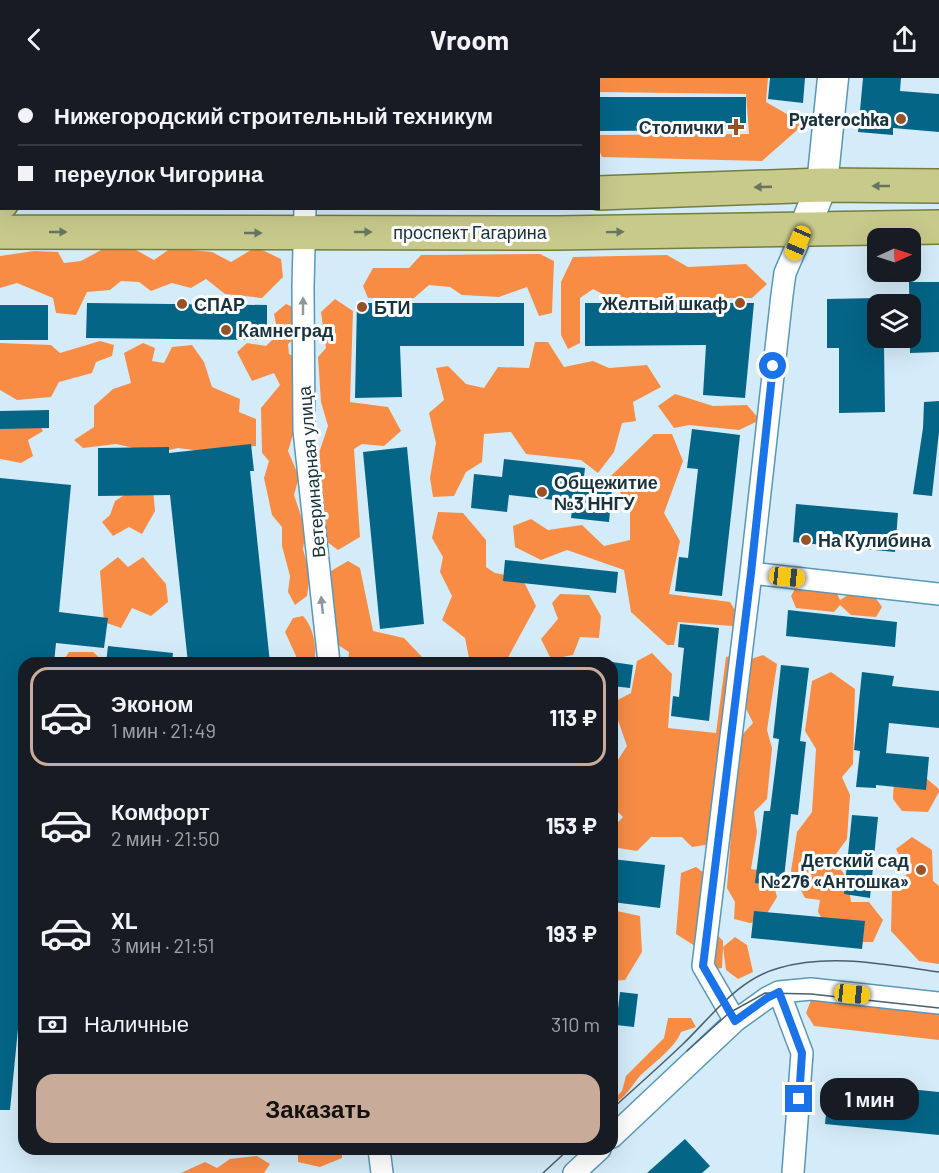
<!DOCTYPE html>
<html lang="ru">
<meta charset="utf-8">
<style>
body{margin:0;font-family:Barlow,sans-serif;background:#20242c;color:#f1f3f6;height:100vh;display:flex;flex-direction:column;font-size:22px;white-space:nowrap}
*{box-sizing:border-box;margin:0}
p{font-size:20px;color:#9ea1a6}
.icon{flex:none;width:33px;height:33px;fill:none;stroke:currentColor;stroke-width:2;stroke-linecap:round;stroke-linejoin:round}
.map{position:relative;flex:1;overflow:hidden}
.side{position:absolute;left:18px;top:579px;width:600px;height:498px;display:flex;flex-direction:column;background:#171b24;border-radius:18px;box-shadow:0 6px 24px #0002}
.side>*{flex:none}
.guide{position:absolute;left:0px;top:0px;width:600px;height:132px;box-shadow:0 6px 24px #0002;display:grid;align-content:center;height:132px;padding:0 18px;background:#171b24}
.needle{width:39px;rotate:87deg}
.fabs{position:absolute;left:867px;top:150px;display:grid;gap:12px}
.fabs a{display:grid;place-items:center;width:54px;height:54px;border-radius:12px;background:#171b24;box-shadow:0 6px 24px #0002;font-size:30px}
.end{position:absolute;width:27px;height:27px;margin:-14px;border:8px solid #1a73e8;background:#fff;box-shadow:0 0 0 3px #fff}
.from{border-radius:50%}
.bubble{position:absolute;height:42px;border-radius:18px;background:#171b24;box-shadow:0 6px 24px #0002;font-size:20px;font-weight:700;line-height:42px;text-align:center}
.car{position:absolute;width:18px;height:36px;margin:-18px -9px;border-radius:8px;box-shadow:0 0 4px 2px #0007;background:linear-gradient(#f5c518 24%,#345 0 40%,#f5c518 0 76%,#345 0 86%,#f5c518 0)}
.guide b{display:flex;align-items:center;gap:21px;height:57px;font-size:22px}
.guide b+b{border-top:2px solid #363941}
.guide i{width:15px;height:15px;background:#f1f3f6}
ul{padding:10px 0 0;list-style:none}
li{display:flex;align-items:center;gap:18px;height:99px;margin:0 12px 9px;padding:0 6px;border:3px solid transparent;border-radius:18px}
li div{flex:1}
li b{display:block;font-size:22px}
li em{font-style:normal;font-weight:700}
li.current{border-color:#c8ab99}
li>.icon{width:54px;height:54px;stroke-width:1.5}
.pay{display:flex;align-items:center;gap:15px;height:66px;padding:0 18px;font-size:22px}
.pay p{margin-inline-start:auto}
.cta{display:flex;gap:12px;margin-top:auto;padding:12px 18px}
.cta a{flex:1;height:69px;border-radius:18px;background:#c8ab99;color:#111;font-size:24px;font-weight:700;line-height:69px;text-align:center}
header{display:flex;justify-content:space-between;align-items:center;height:78px;padding:0 18px;background:#171b24;font-size:27px;font-weight:700}
.map>svg:first-child{display:block}
.forest{fill:#f98c45}
.building{fill:#046587}
.lines{fill:none;stroke-linecap:round;stroke-linejoin:round}
.street-casing{stroke:#5a97b5;stroke-width:24}
.secondary-casing{stroke:#5a97b5;stroke-width:33}
.primary-casing{stroke:#727e3f;stroke-width:36}
.street{stroke:#fff;stroke-width:21}
.secondary{stroke:#fff;stroke-width:30}
.primary{stroke:#c8ca8c;stroke-width:33}
.tram{stroke:#48616d;stroke-width:1.5}
.oneway{fill:#677661}
.oneway2{fill:#8c989e}
.route{stroke:#1a73e8;stroke-width:8}
.poi-dot{fill:#975327;stroke:#fff;stroke-width:2}
.labels{text-anchor:middle;dominant-baseline:central;stroke-width:6;stroke-linejoin:round;paint-order:stroke}
.poi-label{font-size:18px;font-weight:bold;fill:#18323e;stroke:#fff;text-anchor:start}
.street-label{font-size:18px;fill:#18323e;stroke:#fff}
</style>
<header><svg class="icon" aria-label="back" viewBox="0 0 24 24"><path d="M15 5l-7 7 7 7"/></svg>Vroom<svg class="icon" aria-label="share" viewBox="0 0 24 24"><path d="M12 15V3M7 8l5-5 5 5M5 13v7h14v-7"/></svg></header>
<div class="map">
<svg width="939" height="1095" viewBox="0 0 939 1095">
<rect width="100%" height="100%" fill="#d4ecf9"/>
<path class="forest" d="M520 0H768L766 24 804 46 762 83 602 79 599 72V57L749 56 746 16 599 14 598 2Z
M112 166 127 167 154 182 171 170 212 174 231 184 256 169 281 181 283 199 262 220 225 216 206 201 191 210 172 205 151 213 139 204 121 203 110 212 87 214 76 237 56 235 53 220 17 205 0 210V178L34 173 58 174 64 185 81 183Z
M540 176 554 183 552 235 539 238 527 209 499 219 462 217 450 209 429 207 414 220H368L363 208 373 190H409L421 177Z
M667 177 688 189 746 186 767 206 752 220H610L593 211 580 220V265L568 271 561 257V204L573 179Z
M335 221 353 233 350 324 388 329 401 353 384 368 362 366 354 371 360 459 338 472 326 463 318 378 328 348 321 324 318 279 326 270 321 234Z
M286 226 299 232V256L288 266 289 276 300 281V333L288 373 299 399 294 417 306 453 303 471 310 497 307 518 295 527 288 514 290 498 282 468V449L272 437 264 400 269 383 262 375 261 330 280 307 274 295 252 303 237 274 247 265 266 268 278 256 274 236Z
M100 263 114 267 112 278 96 284 92 295 59 304 51 319 17 322 0 312V265L51 267 60 275Z
M535 264H548L564 289 593 283 609 290 647 287 661 309 633 324 636 343 622 345 614 374 598 395 581 382 526 376 511 354 484 356 482 384 466 394 454 418 433 419 430 400 436 365 429 335 444 322 436 290 448 288 466 306 484 310 498 289 529 290Z
M143 265 155 270 152 283 164 285 172 269 192 267 204 284 212 309 240 321 239 334 256 341V368L201 373 178 370 156 375 116 366 83 370 74 362 94 349V328L113 311 131 305 124 275Z
M675 316 713 328 747 327 760 342 739 352 689 347 674 350 658 328Z
M36 342 43 353 28 362 33 378 21 385 0 381V344Z
M654 356H672L683 383 664 435 680 463 669 516 730 524 741 542 733 548 678 544 674 567H667L631 534 624 492 567 472 541 482 515 469 513 448 531 441 548 452 582 447 604 468 630 462V432L611 398Z
M140 407 153 411 155 433 142 456 129 449 113 458 102 444 110 437 115 423Z
M438 434 463 435 486 462V489L495 495 522 500 536 528 505 585H470L465 560 442 542 452 518 440 494 443 479 432 460Z
M118 479 128 489 143 479 166 506 168 524 151 538 132 530 121 550 104 544 100 493Z
M348 483 360 490 373 553 404 560 423 580 422 585H348L349 574 338 567 331 493Z
M798 506 835 511 840 522 853 514 873 516 882 529 876 539 851 537 840 527 834 534 796 530 791 518Z
M560 516 589 517 601 538 599 560 580 559 573 577 551 581 541 561 558 541 552 525Z
M303 538C314 550 317 569 314 585H295L296 578 285 554 293 540Z
M69 574H93L102 582V585H62Z
M652 575 672 596 668 650 716 655 726 579 735 577 712 766 692 769 682 759H651L637 773 618 770 613 749 623 739 612 728C612 711 618 708 612 691L627 668 612 625 631 615 637 583Z
M763 577 777 586 767 652 772 670 767 721 754 734 757 754 751 791 770 794 777 819 763 842 750 845 734 841 735 824 727 810 733 730 741 658 753 645 745 628 751 581Z
M831 594 855 611 853 686 842 699 850 717 847 761 833 780 848 802 851 824H869L883 842 873 864H860L827 850 818 834 820 822 805 820 791 793 797 754 812 734 816 671 805 653 812 603Z
M921 696 939 711V714L928 734 902 733 893 721 894 698Z
M912 759 932 772 933 803 939 808V886L919 883 891 853 892 812 908 795 896 771Z
M696 789 711 800 704 843 723 863V869L735 859 747 867 753 894 738 901 726 892 723 869 722 890 698 893 695 868 676 856 681 795Z
M612 832 640 838 642 874 625 902 612 903Z
M811 922 939 935V962L814 948 806 935Z
M668 940H691L696 949 681 954C675 970 652 986 639 999 634 1005 630 1012 624 1018 619 1023 614 1025 612 1032V1023L622 1013 626 998 664 960Z
M298 1071H342V1080L320 1089 298 1084Z
M257 1078 270 1086 264 1095H181L205 1084 217 1090 230 1081Z"/>
<path class="building" d="M770 0H805L803 25 768 21Z
M863 0H901L900 13 939 16V54L893 50V57L858 54Z
M598 19H746V52L598 53Z
M909 204H939V274L910 275Z
M878 220V260L879 268H884L885 334 839 335V270H827V221Z
M87 225 267 227V262L86 260Z
M357 225H524V268H400L402 319 355 320Z
M585 225H754L745 320 703 317 706 267 585 268Z
M0 227H48V262H0Z
M939 323V354L932 418 913 416 923 350 924 324Z
M49 332V350L0 351V333Z
M692 351 740 357 722 518 675 513 679 479 688 480 698 391 687 390Z
M251 366 254 393H250L270 585H188L170 417 98 418V370L169 369V375Z
M407 369 424 546 380 551 363 374Z
M504 381 585 390 583 407 612 410 609 444 571 440 573 424 509 417 507 434 471 430 474 396 502 399Z
M0 400 71 407 59 534 108 540 104 570 56 565 54 585H24V890L10 1032H0Z
M796 426 898 435 895 474 793 464Z
M505 482 618 494 616 515 503 503Z
M788 532 897 544 895 569 786 558Z
M680 546 719 550 709 643 671 638 673 618 679 619 684 570 678 569Z
M108 568 173 575 172 585H106Z
M612 584 633 587 630 610 612 608Z
M781 587 809 590 800 663 806 664 798 737 791 736 783 809 755 805 764 733H770L779 661 773 660Z
M862 594 894 598 892 608 939 613V650L889 645 886 675 929 679 926 712 876 707V710L856 709 860 673 854 672Z
M852 737 878 739 870 820 844 816Z
M612 781 665 787 660 830 612 824Z
M754 833 865 843 862 871 751 860Z
M620 914 638 916 634 949 616 947Z
M829 1003 939 1014V1057L825 1046Z
M685 1061 710 1088 702 1095H647Z"/>
<g class="lines">
<g class="street-casing">
<path id="street" d="M297 0V2
M84 2V0
M318 2V0
M548 2 549 0
M0 6H2
M305 130 303 209 304 352 329 585
M751 495 939 516
M779 914 802 975 793 1095
M735 943 703 888 751 495 782 217 785 195 804 151
M612 1059 735 943 767 920 779 914 811 911 939 925
M379 1071 382 1095
M574 1095 600 1071"/>
</g>
<g class="secondary-casing">
<path id="secondary" d="M804 151 822 107 833 0"/>
</g>
<g class="primary-casing">
<path id="primary" d="M598 115 822 107 939 108
M0 124H2
M0 154 557 155 939 149"/>
</g>
<use href="#street" class="street"/>
<use href="#secondary" class="secondary"/>
<use href="#primary" class="primary"/>
<path class="tram" d="M687 973 729 935 765 915 811 916 939 930
M612 1031C636 1009 660 988 683 966 712 938 738 901 779 890 831 875 887 887 939 894
M543 1095 569 1071"/>
</g>
<defs><path id="oneway-solid" d="M-6-.8H1V-3.2L6.5 0L1 3.2V.8H-6Z" transform="scale(1.5)"/></defs>
<g class="oneway">
<use href="#oneway-solid" transform="translate(881 108) rotate(-180)"/>
<use href="#oneway-solid" transform="translate(763 109) rotate(178)"/>
<use href="#oneway-solid" transform="translate(58 154)"/>
<use href="#oneway-solid" transform="translate(363 154)"/>
<use href="#oneway-solid" transform="translate(615 154) rotate(-1)"/>
<use href="#oneway-solid" transform="translate(253 155)"/>
</g>
<g class="oneway2">
<use href="#oneway-solid" transform="translate(303 228) rotate(-90)"/>
<use href="#oneway-solid" transform="translate(322 527) rotate(-96)"/>
</g>
<g class="lines">
<path class="route" d="M773 288 751 495 703 888 735 943 767 920 779 914 802 975 799 1021"/>
</g>
<g class="poi-dot">
<circle cx="901" cy="41" r="6"/>
<path d="M733 40h6v6h6v6h-6v6h-6v-6h-6v-6h6z"/>
<circle cx="740" cy="225" r="6"/>
<circle cx="182" cy="226" r="6"/>
<circle cx="362" cy="229" r="6"/>
<circle cx="226" cy="252" r="6"/>
<circle cx="542" cy="414" r="6"/>
<circle cx="806" cy="462" r="6"/>
<circle cx="921" cy="792" r="6"/>
</g>
<g class="labels">
<g class="poi-label">
<text x="889" y="41" text-anchor="end">Pyaterochka</text>
<text x="724" y="49" text-anchor="end">Столички</text>
<text x="728" y="225" text-anchor="end">Желтый шкаф</text>
<text x="194" y="226">СПАР</text>
<text x="374" y="229">БТИ</text>
<text x="238" y="252">Камнеград</text>
<text x="554" y="404">Общежитие<tspan x="554" dy="21">№3 ННГУ</tspan></text>
<text x="818" y="462">На Кулибина</text>
<text x="909" y="782" text-anchor="end">Детский сад<tspan x="909" dy="21">№276 «Антошка»</tspan></text>
</g>
<g class="street-label">
<text x="470" y="154">проспект Гагарина</text>
<text transform="translate(311 394) rotate(-95)">Ветеринарная улица</text>
</g>
</g>
</svg>
<div class="fabs">
<a><svg class="needle" viewBox="-14 -14 28 28"><path d="M0-13l5 13h-10z" fill="#e53935"/><path d="M0 13l5-13h-10z" fill="#9ea1a6"/></svg></a>
<a><svg class="icon" aria-label="layers" viewBox="0 0 24 24"><path d="M12 4l9 5-9 5-9-5zM3 14l9 5 9-5"/></svg></a>
</div>
<i class="end from" style="left:773px;top:288px"></i>
<i class="end" style="left:799px;top:1021px"></i>
<div class="bubble" style="left:820px;top:1000px;width:99px">1 мин</div>
<i class="car" style="left:798px;top:165px;rotate:203deg"></i>
<i class="car" style="left:787px;top:499px;rotate:96deg"></i>
<i class="car" style="left:852px;top:916px;rotate:96deg"></i>
<div class="guide">
<b><i class="from"></i>Нижегородский строительный техникум</b>
<b><i></i>переулок Чигорина</b>
</div>
<section class="side">
<ul>
<li class="current"><svg class="icon" aria-label="car" viewBox="0 0 24 24"><path d="M5 17H2v-5l4-1 3-4h7l3 4 3 1v5h-3M9 17h6M6 11h13"/><circle cx="7" cy="17" r="2"/><circle cx="17" cy="17" r="2"/></svg><div><b>Эконом</b><p>1 мин · 21:49</p></div><em>113 ₽</em></li>
<li><svg class="icon" aria-label="car" viewBox="0 0 24 24"><path d="M5 17H2v-5l4-1 3-4h7l3 4 3 1v5h-3M9 17h6M6 11h13"/><circle cx="7" cy="17" r="2"/><circle cx="17" cy="17" r="2"/></svg><div><b>Комфорт</b><p>2 мин · 21:50</p></div><em>153 ₽</em></li>
<li><svg class="icon" aria-label="car" viewBox="0 0 24 24"><path d="M5 17H2v-5l4-1 3-4h7l3 4 3 1v5h-3M9 17h6M6 11h13"/><circle cx="7" cy="17" r="2"/><circle cx="17" cy="17" r="2"/></svg><div><b>XL</b><p>3 мин · 21:51</p></div><em>193 ₽</em></li>
</ul>
<div class="pay"><svg class="icon" aria-label="cash" viewBox="0 0 24 24"><path d="M3 7h18v10H3z"/><circle cx="12" cy="12" r="2"/></svg>Наличные<p>310 m</p></div>
<div class="cta"><a>Заказать</a></div>
</section>
</div>
